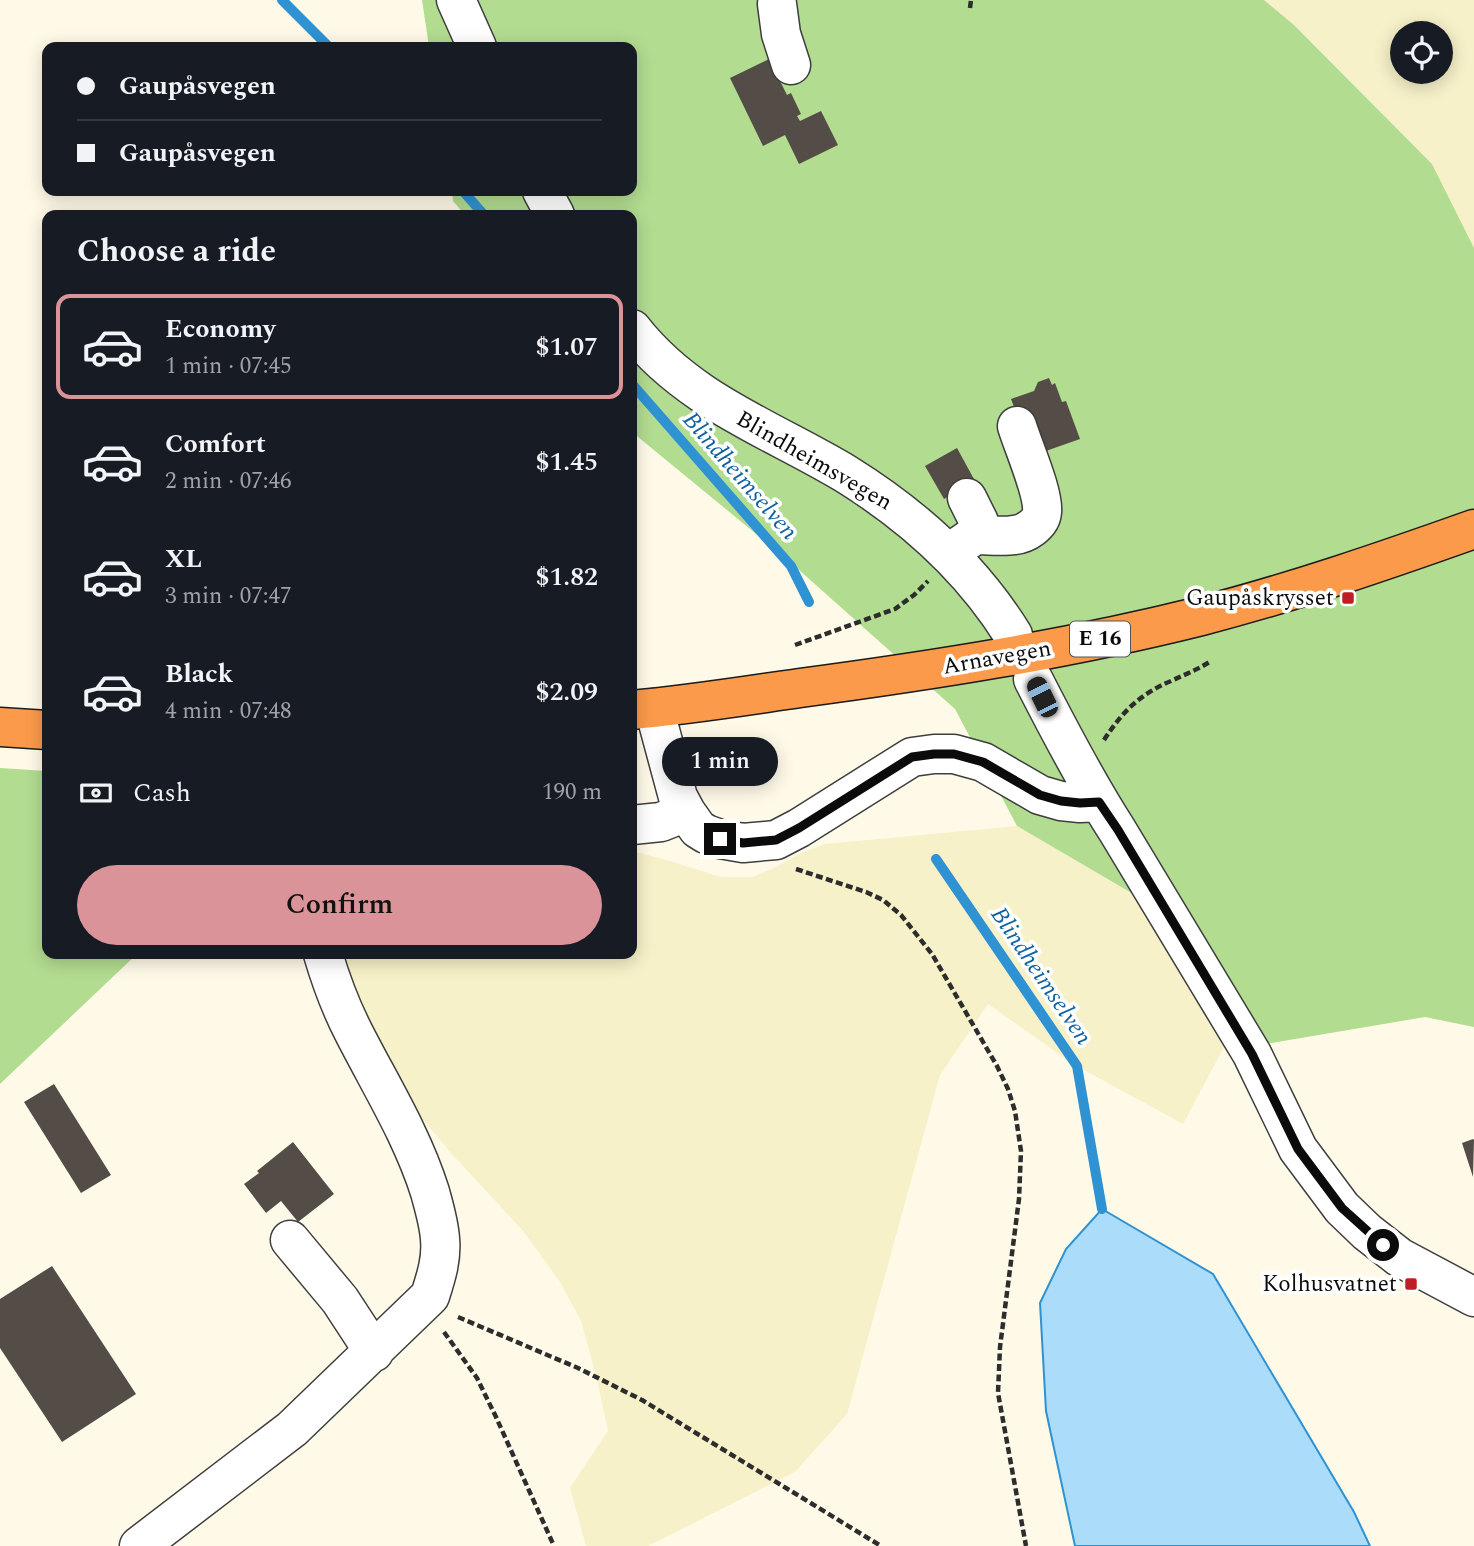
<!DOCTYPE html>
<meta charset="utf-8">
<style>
body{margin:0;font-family:Spectral,serif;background:#20242c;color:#f1f3f6;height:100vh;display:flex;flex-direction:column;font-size:26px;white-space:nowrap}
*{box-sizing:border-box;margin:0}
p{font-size:23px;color:#9ea1a6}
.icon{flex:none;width:38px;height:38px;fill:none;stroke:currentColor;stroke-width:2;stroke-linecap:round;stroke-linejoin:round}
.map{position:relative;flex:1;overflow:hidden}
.details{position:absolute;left:42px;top:210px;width:595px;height:749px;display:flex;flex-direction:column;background:#171b24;border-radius:14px;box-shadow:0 4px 18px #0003}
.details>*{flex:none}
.guide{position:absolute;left:42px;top:42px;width:595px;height:154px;border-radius:14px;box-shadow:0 4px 18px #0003;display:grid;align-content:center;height:154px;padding:0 35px;background:#171b24}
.buttons{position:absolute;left:1390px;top:21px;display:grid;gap:14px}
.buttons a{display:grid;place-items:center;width:63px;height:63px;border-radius:50%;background:#171b24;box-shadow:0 4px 18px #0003;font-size:35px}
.end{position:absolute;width:32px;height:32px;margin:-16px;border:9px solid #0b0b0b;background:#fff;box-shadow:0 0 0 4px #fff}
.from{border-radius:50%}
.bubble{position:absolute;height:49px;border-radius:24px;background:#171b24;box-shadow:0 4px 18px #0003;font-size:23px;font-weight:600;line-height:49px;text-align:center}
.car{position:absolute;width:21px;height:42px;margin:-21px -10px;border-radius:9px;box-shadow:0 0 5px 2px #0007;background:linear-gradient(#222 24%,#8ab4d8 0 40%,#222 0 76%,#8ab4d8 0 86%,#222 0)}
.guide b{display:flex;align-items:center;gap:24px;height:66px;font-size:26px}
.guide b+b{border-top:2px solid #363941}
.guide i{width:18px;height:18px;background:#f1f3f6}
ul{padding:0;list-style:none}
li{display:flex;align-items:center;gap:21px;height:105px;margin:0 14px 10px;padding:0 21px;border:4px solid transparent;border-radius:14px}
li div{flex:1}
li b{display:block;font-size:26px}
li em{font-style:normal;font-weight:600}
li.active{border-color:#da9398}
li>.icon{width:63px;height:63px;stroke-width:1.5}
h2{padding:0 35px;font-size:32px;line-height:84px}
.pay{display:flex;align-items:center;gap:18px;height:77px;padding:0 35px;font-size:26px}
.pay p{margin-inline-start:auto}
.action{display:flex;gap:14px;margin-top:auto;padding:14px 35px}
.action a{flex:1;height:80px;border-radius:42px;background:#da9398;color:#111;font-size:28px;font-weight:600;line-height:80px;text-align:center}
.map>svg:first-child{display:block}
.farmland{fill:#f6f1c8;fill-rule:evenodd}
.forest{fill:#b2dc90}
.water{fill:#abdcf9;stroke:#2f92d3;stroke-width:2}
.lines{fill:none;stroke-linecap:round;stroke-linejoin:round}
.stream{stroke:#2f92d3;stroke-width:10}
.building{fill:#544c47}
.minor-casing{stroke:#3e3e3e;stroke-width:41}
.highway-casing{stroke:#1c1c1c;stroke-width:41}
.path{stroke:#2d2d2d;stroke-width:4.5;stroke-dasharray:7 3.5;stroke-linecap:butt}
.minor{stroke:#fff;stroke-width:38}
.highway{stroke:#fb9a4a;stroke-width:38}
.route{stroke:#0b0b0b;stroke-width:9}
.poi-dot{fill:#bf1e26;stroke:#fff;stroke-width:2.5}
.labels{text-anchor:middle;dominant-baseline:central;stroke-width:7;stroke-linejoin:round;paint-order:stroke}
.shield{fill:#fff;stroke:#545454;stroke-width:2}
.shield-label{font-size:21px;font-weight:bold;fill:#0b0b0b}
.street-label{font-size:23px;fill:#0b0b0b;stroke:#fff}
.poi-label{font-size:23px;fill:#0b0b0b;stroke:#fff;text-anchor:end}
.water-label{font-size:24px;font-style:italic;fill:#1062a0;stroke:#fff}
</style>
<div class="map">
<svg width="1474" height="1546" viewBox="0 0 1474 1546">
<rect width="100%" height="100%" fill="#fffae8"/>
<path class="farmland" d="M1264 0H1474V248L1432 164 1294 25ZM1402 33H1440V72H1402Z
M1017 826 1164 912 1232 1032 1183 1124 1073 1064 988 1004 940 1075 847 1414 795 1472 648 1546H586L570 1488 608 1431 596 1375 581 1321 560 1282 524 1232 450 1152 416 1111 365 1024 336 954H632V851L667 860 721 877H753L776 867 801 853 825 844Z"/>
<path class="forest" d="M422 0H1264L1294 25 1432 164 1474 248V1027L1425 1017 1265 1044 1164 912 1017 826 955 709 789 561 632 432V215H465L453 201 452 191H632V47H429Z
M0 768 47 771V954H137L0 1084Z"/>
<path class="water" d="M1102 1209 1213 1274 1354 1512 1370 1546H1075L1046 1411 1040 1303 1066 1249Z"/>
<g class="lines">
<path class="stream" d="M282 0 329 47
M463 191 484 215
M632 384 791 566 809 602
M936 859 1077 1066 1102 1209"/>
</g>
<path class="building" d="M769 59 787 95 791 93 801 114 797 116 800 121 821 111 838 145 799 164 785 135 763 146 730 78Z
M1049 378 1052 385 1055 383 1062 402 1066 401 1080 439 1043 452 1019 420 1011 399 1034 391 1038 382Z
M957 448 975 481 944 499 925 466Z
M54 1084 111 1175 81 1193 24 1102Z
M1473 1139 1474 1140 1473 1177 1462 1143Z
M293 1142 334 1194 298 1222 281 1201 266 1213 244 1184 259 1173 257 1171Z
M52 1266 136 1394 62 1442 0 1348V1299Z"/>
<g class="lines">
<g class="minor-casing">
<path id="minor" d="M456 0 477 47
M777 4 781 34 791 65
M542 191 555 215
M632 329C688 401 771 429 846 474 912 515 972 569 1013 635
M975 535C988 535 1002 537 1014 535 1026 534 1041 524 1042 512 1044 493 1023 446 1017 426
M955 549 975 535 979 522 967 498
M1033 679C1059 730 1086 782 1117 830L1252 1054 1298 1149 1342 1208 1367 1232 1399 1257 1474 1297
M654 708 678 797 686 812 698 829 706 834 720 839 743 843 776 840 799 828 912 757 934 754H954L983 762 1040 795 1061 801 1080 803 1099 802
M632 825 661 822 686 812
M290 1240 340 1300 374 1352
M139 1546 292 1429 430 1296C436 1277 442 1259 440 1239 439 1223 434 1207 430 1192 412 1135 381 1086 354 1033 341 1008 331 981 323 954"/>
</g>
<g class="highway-casing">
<path id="highway" d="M632 710C688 705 744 696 800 688 935 670 1069 649 1201 616 1294 592 1384 561 1474 529
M0 727 47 730"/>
</g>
<path class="path" d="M970 8 971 0
M795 645 895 609 914 595 928 581
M1104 740C1122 712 1140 694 1171 681 1186 674 1197 670 1211 661
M796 869 866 892 883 900 901 915 932 954 997 1066 1008 1089 1015 1111 1021 1151 1019 1199 1000 1347 998 1393 1026 1546
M458 1317 578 1368 642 1400 881 1546
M444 1332 477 1378 496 1417 554 1546"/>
<use href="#minor" class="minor"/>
<use href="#highway" class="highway"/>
</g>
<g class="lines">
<path class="route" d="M720 839 743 843 776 840 799 828 912 757 934 754H954L983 762 1040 795 1061 801 1080 803 1099 802 1118 830 1252 1054 1298 1149 1342 1208 1383 1245"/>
</g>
<g class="poi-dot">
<rect x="1341" y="591" width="14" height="14" rx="3.5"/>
<rect x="1404" y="1277" width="14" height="14" rx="3.5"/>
</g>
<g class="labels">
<rect class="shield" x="1070" y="621.5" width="60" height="35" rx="5"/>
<g class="shield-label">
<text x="1100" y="639">E 16</text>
</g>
<g class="street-label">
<text transform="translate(814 461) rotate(30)">Blindheimsvegen</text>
<text transform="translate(997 658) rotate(-10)">Arnavegen</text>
</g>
<g class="poi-label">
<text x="1334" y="598">Gaupåskrysset</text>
<text x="1397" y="1284">Kolhusvatnet</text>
</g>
<g class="water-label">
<text transform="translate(740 476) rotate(49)">Blindheimselven</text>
<text transform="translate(1041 976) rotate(56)">Blindheimselven</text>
</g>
</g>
</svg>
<div class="buttons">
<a><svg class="icon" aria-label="locate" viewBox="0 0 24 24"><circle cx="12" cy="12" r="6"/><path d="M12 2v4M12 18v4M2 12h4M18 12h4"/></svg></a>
</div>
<i class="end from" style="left:1383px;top:1245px"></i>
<i class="end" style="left:720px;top:839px"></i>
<div class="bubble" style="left:662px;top:737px;width:116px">1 min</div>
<i class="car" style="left:1042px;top:697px;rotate:334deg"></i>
<div class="guide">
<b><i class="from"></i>Gaupåsvegen</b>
<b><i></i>Gaupåsvegen</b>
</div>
<section class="details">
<h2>Choose a ride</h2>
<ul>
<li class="active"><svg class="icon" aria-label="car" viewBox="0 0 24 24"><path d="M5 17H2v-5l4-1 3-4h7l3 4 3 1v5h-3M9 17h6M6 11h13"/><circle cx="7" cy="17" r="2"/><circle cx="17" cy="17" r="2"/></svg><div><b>Economy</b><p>1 min · 07:45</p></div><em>$1.07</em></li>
<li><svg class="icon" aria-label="car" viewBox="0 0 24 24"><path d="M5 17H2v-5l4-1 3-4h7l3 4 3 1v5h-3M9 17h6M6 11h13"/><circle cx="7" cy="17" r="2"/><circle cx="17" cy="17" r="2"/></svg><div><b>Comfort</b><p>2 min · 07:46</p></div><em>$1.45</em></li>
<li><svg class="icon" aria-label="car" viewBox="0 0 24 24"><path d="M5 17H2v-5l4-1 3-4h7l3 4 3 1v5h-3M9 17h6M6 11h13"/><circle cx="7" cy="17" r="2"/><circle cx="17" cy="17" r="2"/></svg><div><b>XL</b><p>3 min · 07:47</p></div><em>$1.82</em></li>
<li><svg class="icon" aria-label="car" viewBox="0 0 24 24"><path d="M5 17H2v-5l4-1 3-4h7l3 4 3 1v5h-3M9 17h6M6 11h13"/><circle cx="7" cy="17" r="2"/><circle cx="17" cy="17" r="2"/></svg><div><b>Black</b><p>4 min · 07:48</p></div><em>$2.09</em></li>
</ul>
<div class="pay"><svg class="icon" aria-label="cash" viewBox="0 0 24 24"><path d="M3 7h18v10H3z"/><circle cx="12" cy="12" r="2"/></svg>Cash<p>190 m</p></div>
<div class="action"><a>Confirm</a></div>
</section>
</div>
